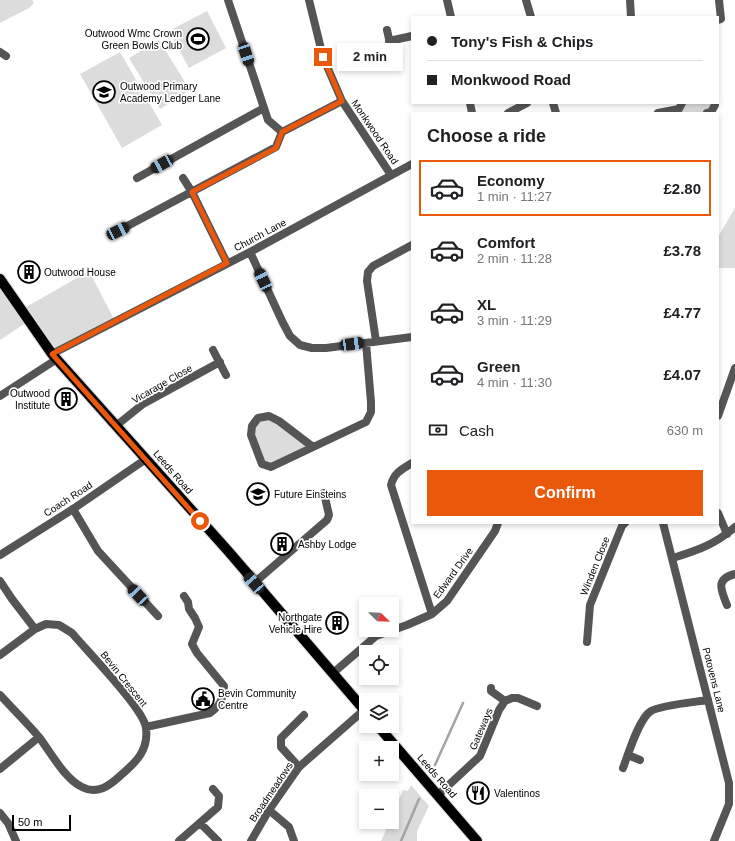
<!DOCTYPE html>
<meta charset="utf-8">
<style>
body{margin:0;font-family:Arial,sans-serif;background:#f2f2f2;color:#202124;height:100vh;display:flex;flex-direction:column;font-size:15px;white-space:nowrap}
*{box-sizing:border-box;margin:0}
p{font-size:13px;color:#757577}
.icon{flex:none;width:22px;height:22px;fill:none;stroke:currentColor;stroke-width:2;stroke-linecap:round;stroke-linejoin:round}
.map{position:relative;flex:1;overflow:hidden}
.panel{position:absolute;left:411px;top:112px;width:308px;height:412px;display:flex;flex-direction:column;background:#fff;border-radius:0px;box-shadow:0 2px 6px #0003}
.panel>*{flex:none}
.hud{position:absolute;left:411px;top:16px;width:308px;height:88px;border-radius:0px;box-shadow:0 2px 6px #0003;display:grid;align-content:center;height:88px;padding:0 16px;background:#fff}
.needle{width:26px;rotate:113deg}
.tools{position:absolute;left:359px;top:597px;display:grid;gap:8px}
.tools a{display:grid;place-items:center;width:40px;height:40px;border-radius:0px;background:#fff;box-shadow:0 2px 6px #0003;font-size:20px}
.scale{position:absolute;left:12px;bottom:10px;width:59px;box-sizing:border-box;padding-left:4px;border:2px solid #000;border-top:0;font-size:11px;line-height:14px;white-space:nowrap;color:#000;-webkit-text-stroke:3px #fff;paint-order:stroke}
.end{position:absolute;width:18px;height:18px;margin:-9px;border:5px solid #ea580c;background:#fff;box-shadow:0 0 0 2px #fff}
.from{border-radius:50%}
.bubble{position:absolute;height:28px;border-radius:0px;background:#fff;box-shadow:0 2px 6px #0003;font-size:13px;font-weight:600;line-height:28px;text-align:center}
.car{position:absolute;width:12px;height:24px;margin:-12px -6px;border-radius:5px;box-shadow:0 0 3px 1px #0007;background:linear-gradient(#222 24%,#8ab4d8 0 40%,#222 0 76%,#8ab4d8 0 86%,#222 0)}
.hud b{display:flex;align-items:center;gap:14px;height:38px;font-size:15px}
.hud b+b{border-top:1px solid #e0e0e0}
.hud i{width:10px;height:10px;background:#202124}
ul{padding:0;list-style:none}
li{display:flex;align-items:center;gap:12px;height:56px;margin:0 8px 6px;padding:0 8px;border:2px solid transparent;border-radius:0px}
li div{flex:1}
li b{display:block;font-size:15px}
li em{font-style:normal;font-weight:600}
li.current{border-color:#ea580c}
li>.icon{width:36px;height:36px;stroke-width:1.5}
h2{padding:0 16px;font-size:18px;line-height:48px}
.pay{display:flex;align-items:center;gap:10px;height:44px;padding:0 16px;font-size:15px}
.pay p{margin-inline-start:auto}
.cta{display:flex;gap:8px;margin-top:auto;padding:8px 16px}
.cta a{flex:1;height:46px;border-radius:0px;background:#ea580c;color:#fff;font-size:16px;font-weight:600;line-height:46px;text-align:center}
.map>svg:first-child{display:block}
.green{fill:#dcdcdc}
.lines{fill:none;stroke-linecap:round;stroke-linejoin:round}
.stream{stroke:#a3a3a3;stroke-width:2.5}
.primary-casing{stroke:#dbdbdb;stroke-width:12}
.minor{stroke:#555;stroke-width:8}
.tertiary{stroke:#555;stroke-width:8}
.primary{stroke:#000;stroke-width:10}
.route{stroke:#ea580c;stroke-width:5}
.labels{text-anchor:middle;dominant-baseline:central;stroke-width:3.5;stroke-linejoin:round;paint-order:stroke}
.poi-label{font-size:10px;fill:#000;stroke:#fff;text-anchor:start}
.street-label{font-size:10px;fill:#000;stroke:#fff}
</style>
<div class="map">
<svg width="735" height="841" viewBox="0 0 735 841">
<rect width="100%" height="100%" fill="#fff"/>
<path class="green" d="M0 0H32L34 3 29 8 0 23Z
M207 11 226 48 189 68 169 31Z
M159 40 190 90 160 109 129 58Z
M120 52 162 125 122 148 80 74Z
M682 103H715L707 113H684L679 109Z
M735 208V268H718V237Z
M89 271 115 321 52 354 29 321 0 340V279L21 310Z
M269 416 313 447 271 467 262 464 252 426Z
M411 785 429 806 417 831V841H381L387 828 389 827 390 822H392V816L403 790 408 791Z"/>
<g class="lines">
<path class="stream" d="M435 765 463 703
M401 841 419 799"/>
<g class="primary-casing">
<path id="primary" d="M0 279 52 354 229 552 366 712
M378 726 477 841"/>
</g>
<path class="minor" d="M228 0 268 120 282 132
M309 0 323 57 342 101 391 175
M447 0 451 17
M630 0 631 17
M718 20 721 19 719 0
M387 30 392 52
M389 41 412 36
M0 52 6 56
M470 103 472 113
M508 113 527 103
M658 113 679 109 682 103
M707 113 711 112 715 105V103
M282 132 342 101
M137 178 264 108
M183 178 192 192 227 263
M118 231 276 147 282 132
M250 252 283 323 290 336 300 345 312 348H326L412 337
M376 341 367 281 368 272 373 266 412 245
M213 350 226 375
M52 354 250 252 412 164
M0 396 57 359
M718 416 735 368
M117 425 143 404 220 362
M313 447 279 421 269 416 258 418 252 426 251 435 262 464 271 467 366 422 371 412V402L366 343
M412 463C402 469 394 473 391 485L432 614
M73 509 98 551 158 616
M718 513 727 534
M673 558C698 550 714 545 735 527
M0 581 12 599 35 629
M254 583 327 520 329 515 324 493
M727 605C721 590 715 579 735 574
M587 642 590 605 622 526 625 523
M0 655 35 629 46 624 59 625 72 633C87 651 144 709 146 728 149 751 135 763 120 776 109 786 97 795 82 787 65 779 51 753 39 737 27 723 13 709 0 695
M333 673 376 636 407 625 432 614 447 601 495 531 498 523
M491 688V691L505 701
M146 727 210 713C220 706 223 699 224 686L197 653 192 644 199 627 195 618 189 609 188 602 184 596
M628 755 640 760
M299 767 281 747V738L304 715
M623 768C628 755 639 718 651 711 661 705 696 702 708 700
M0 769 39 737
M438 795 480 756 499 710 505 701 512 698H518L537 706
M269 810 289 827 294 841
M0 813 8 823 16 841
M200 823 218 841
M179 841 218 807 219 796 213 789"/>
<path class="tertiary" d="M526 0 531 17
M553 103 556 113
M663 523 729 783V804L714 841
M0 555 73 509 146 459
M251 841 269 810 299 767 364 710"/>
<use href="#primary" class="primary"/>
</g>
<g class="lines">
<path class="route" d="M200 521 52 354 227 263 192 192 276 148 282 132 342 101 323 57"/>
</g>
<defs>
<g id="stadium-ring" transform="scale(1.15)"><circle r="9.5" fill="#fff" stroke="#000" stroke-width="1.5"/><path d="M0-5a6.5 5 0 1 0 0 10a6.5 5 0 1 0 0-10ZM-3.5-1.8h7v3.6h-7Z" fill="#000"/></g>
<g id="school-ring" transform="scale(1.15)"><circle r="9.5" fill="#fff" stroke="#000" stroke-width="1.5"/><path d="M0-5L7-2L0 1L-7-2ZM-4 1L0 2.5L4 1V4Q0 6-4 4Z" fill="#000"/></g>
<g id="building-ring" transform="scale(1.15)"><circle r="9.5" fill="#fff" stroke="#000" stroke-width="1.5"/><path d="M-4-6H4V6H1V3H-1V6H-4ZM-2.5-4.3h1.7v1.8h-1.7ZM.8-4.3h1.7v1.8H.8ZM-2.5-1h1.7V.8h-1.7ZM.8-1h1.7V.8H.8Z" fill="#000"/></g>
<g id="civic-ring" transform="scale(1.15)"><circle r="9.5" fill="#fff" stroke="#000" stroke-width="1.5"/><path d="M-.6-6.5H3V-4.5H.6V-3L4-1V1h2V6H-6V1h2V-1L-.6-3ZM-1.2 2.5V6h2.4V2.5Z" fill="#000"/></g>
<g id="restaurant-ring" transform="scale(1.15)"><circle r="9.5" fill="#fff" stroke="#000" stroke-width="1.5"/><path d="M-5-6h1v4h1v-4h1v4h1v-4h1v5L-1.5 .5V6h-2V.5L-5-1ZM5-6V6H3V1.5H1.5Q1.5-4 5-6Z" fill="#000"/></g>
</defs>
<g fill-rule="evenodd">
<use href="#stadium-ring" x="198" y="39"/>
<use href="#school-ring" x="104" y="92"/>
<use href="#building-ring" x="29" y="272"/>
<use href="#building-ring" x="66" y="399"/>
<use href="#school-ring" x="258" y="494"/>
<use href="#building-ring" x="282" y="544"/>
<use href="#building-ring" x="337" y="623"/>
<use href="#civic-ring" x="203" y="699"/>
<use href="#restaurant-ring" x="478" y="793"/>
</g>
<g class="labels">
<g class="poi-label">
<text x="182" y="33" text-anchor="end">Outwood Wmc Crown<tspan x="182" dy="12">Green Bowls Club</tspan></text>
<text x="120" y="86">Outwood Primary<tspan x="120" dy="12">Academy Ledger Lane</tspan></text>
<text x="44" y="272">Outwood House</text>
<text x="50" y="393" text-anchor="end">Outwood<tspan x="50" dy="12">Institute</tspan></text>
<text x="274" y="494">Future Einsteins</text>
<text x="298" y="544">Ashby Lodge</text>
<text x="322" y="617" text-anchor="end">Northgate<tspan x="322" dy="12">Vehicle Hire</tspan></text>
<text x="218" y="693">Bevin Community<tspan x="218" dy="12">Centre</tspan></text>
<text x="494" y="793">Valentinos</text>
</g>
<g class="street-label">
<text transform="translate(375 132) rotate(56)">Monkwood Road</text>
<text transform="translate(260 235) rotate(-28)">Church Lane</text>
<text transform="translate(162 384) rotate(-30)">Vicarage Close</text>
<text transform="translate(173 472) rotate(49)">Leeds Road</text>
<text transform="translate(68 499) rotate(-33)">Coach Road</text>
<text transform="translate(595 566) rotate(-68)">Winden Close</text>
<text transform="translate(453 573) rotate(-54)">Edward Drive</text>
<text transform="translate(124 679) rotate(51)">Bevin Crescent</text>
<text transform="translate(714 680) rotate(76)">Potovens Lane</text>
<text transform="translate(481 729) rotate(-67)">Gateways</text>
<text transform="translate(437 776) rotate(49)">Leeds Road</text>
<text transform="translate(271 792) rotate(-56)">Broadmeadows</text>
</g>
</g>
</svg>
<div class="tools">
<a><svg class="needle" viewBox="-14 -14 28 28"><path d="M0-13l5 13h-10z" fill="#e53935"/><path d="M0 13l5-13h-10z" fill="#757577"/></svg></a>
<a><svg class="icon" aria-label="locate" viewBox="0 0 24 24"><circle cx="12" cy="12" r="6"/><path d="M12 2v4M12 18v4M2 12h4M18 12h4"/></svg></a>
<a><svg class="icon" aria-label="layers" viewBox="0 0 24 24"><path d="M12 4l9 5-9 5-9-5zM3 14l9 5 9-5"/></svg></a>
<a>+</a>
<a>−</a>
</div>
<div class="scale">50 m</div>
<i class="end from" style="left:200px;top:521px"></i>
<i class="end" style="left:323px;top:57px"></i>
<div class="bubble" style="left:337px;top:43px;width:66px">2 min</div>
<i class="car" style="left:246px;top:54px;rotate:162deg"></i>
<i class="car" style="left:162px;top:164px;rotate:241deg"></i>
<i class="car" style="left:118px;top:231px;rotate:63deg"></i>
<i class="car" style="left:263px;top:280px;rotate:335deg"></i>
<i class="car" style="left:352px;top:344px;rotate:82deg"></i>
<i class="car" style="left:254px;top:583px;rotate:319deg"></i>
<i class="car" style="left:138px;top:595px;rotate:317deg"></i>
<div class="hud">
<b><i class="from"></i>Tony's Fish &amp; Chips</b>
<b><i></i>Monkwood Road</b>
</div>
<section class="panel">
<h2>Choose a ride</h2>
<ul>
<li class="current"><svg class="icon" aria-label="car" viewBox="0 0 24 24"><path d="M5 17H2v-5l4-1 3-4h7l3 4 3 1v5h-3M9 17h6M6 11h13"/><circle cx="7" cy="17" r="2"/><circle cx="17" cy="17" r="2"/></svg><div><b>Economy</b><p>1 min · 11:27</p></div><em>£2.80</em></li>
<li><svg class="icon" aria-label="car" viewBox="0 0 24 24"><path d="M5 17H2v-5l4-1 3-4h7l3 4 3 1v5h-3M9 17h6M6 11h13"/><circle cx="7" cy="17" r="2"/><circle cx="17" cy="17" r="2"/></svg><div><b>Comfort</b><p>2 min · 11:28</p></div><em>£3.78</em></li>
<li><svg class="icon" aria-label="car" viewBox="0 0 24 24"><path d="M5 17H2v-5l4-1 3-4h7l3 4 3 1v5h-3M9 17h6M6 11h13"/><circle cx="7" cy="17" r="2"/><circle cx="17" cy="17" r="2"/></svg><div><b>XL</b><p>3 min · 11:29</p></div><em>£4.77</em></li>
<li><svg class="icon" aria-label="car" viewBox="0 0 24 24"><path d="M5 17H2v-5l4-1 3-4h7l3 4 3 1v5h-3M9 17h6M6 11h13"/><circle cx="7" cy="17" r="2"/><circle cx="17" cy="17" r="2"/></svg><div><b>Green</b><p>4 min · 11:30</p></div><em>£4.07</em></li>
</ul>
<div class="pay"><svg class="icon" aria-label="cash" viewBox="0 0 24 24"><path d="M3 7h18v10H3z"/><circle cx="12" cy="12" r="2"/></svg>Cash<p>630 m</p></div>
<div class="cta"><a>Confirm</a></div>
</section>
</div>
